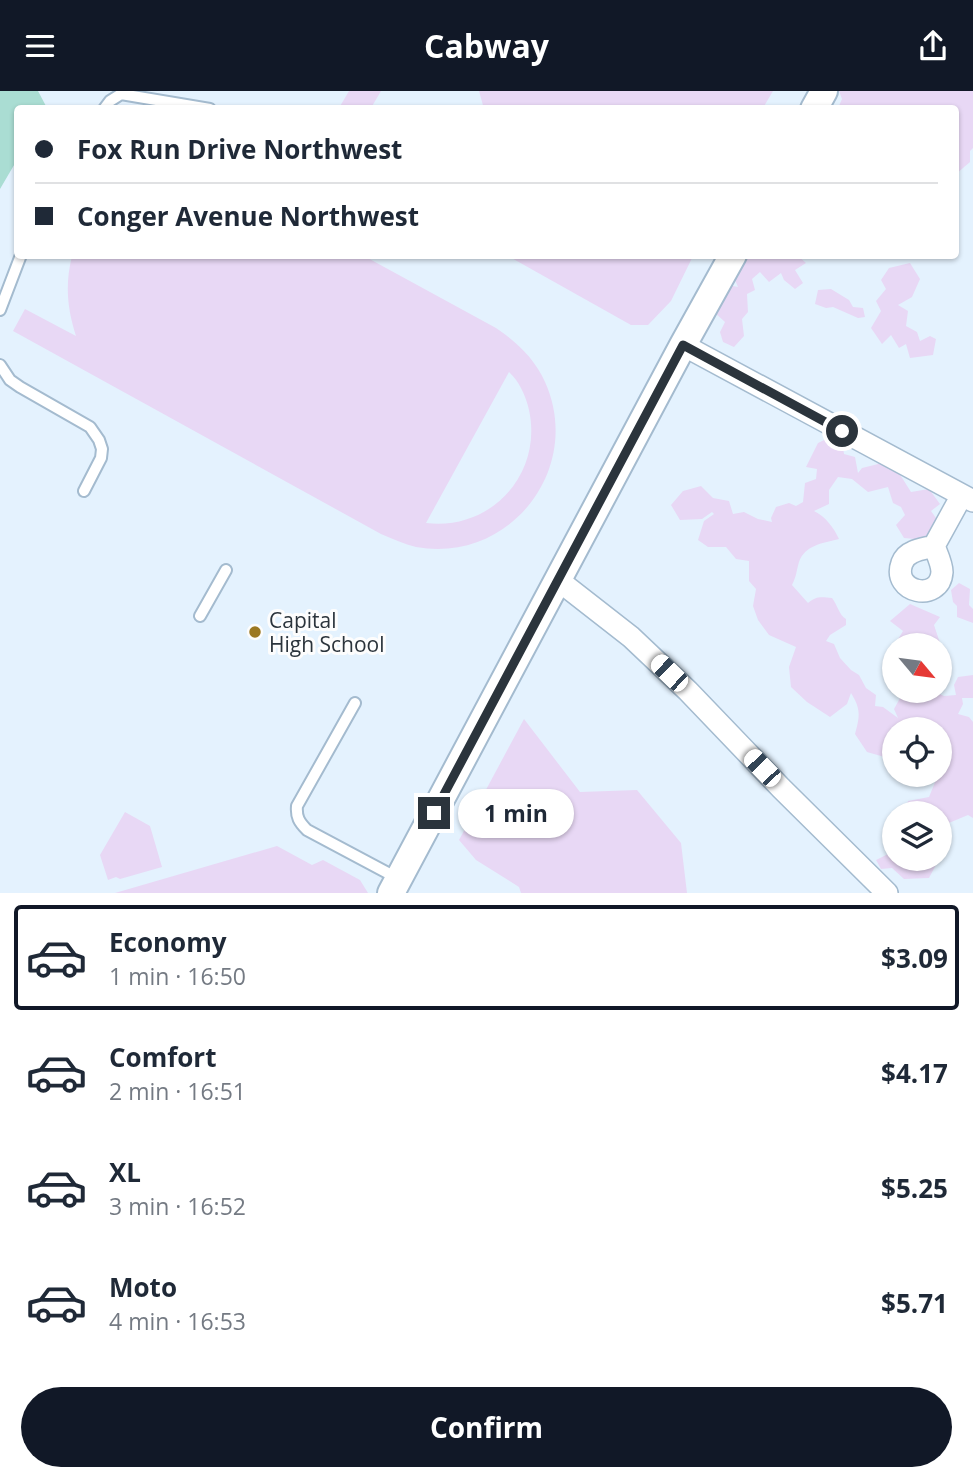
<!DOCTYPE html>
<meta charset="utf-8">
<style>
body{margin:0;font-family:"Open Sans",sans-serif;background:#f6f6f7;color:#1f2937;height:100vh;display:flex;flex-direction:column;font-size:26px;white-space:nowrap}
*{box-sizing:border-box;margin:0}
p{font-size:23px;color:#747a83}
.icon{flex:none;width:38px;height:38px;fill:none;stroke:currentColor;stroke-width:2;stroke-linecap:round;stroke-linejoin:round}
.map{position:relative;height:802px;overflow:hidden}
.details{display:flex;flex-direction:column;background:#fff;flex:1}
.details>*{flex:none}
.banner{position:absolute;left:14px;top:14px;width:945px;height:154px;border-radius:7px;box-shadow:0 2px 5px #0004;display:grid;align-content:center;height:154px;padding:0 21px;background:#fff}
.needle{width:46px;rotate:119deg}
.controls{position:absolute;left:882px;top:542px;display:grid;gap:14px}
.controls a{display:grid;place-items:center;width:70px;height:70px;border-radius:50%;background:#fff;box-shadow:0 2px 5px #0004;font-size:35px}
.end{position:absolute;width:32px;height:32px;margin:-16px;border:9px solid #2b343c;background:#fff;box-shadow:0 0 0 4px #fff}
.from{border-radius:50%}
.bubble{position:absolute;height:49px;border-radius:24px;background:#fff;box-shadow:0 2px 5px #0004;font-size:23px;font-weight:700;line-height:49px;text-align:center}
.car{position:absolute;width:21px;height:42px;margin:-21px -10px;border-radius:9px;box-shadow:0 0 5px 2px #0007;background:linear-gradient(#fff 24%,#345 0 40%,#fff 0 76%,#345 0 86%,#fff 0)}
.banner b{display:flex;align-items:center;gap:24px;height:66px;font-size:26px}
.banner b+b{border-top:2px solid #e0e1e3}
.banner i{width:18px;height:18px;background:#1f2937}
ul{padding:12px 0 0;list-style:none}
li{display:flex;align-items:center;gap:21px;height:105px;margin:0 14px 10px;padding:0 7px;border:4px solid transparent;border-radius:7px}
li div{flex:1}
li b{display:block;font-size:26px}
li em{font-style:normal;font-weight:700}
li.selected{border-color:#111827}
li>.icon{width:63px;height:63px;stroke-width:1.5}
.button{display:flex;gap:14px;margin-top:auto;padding:14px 21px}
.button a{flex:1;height:80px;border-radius:42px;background:#111827;color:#fff;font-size:28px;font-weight:700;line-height:80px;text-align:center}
header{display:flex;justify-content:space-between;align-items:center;height:91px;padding:0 21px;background:#111827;color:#fff;font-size:32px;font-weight:700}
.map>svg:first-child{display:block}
.green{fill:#e8d8f5;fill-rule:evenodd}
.water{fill:#aaddd3}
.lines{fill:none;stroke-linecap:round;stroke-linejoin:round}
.service-casing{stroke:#a4bbcf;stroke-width:14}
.minor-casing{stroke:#a4bbcf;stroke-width:24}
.tertiary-casing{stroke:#a4bbcf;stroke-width:30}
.service{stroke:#fff;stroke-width:10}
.minor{stroke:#fff;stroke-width:21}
.tertiary{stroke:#fff;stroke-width:26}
.route{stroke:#2b343c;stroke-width:9}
.poi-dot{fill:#9b7822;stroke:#fdfdfd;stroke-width:2.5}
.labels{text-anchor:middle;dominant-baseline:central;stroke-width:6;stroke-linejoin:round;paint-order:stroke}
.poi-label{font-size:21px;fill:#2b343c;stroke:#fdfdfd;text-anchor:start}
</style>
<header><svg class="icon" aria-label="menu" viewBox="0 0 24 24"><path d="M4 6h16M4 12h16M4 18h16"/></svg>Cabway<svg class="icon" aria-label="share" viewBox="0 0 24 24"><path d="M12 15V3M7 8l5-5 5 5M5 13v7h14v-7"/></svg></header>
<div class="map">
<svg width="973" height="802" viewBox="0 0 973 802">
<rect width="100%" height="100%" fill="#e4f2fe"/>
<path class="green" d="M349 0H381L371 17H339Z
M479 0H773L763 17 484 18Z
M839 0H973V57L970 60V71L956 83V18L838 17 842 8Z
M72 165H364L496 237C517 251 535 268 545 291 584 377 510 473 416 456 404 453 393 448 381 443L13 240 25 218 76 245C67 217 65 193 72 165ZM509 281C519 290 526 305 529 319 543 383 491 440 426 432Z
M508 165H693L671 210 648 234H631Z
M747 165H798L806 172 795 179 803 192 795 198 784 189 781 182 769 191 760 181 752 188 755 199 747 203 748 221 742 228 744 245 734 256 723 251 720 241 725 231 714 221 728 194 738 196 732 182 739 169 748 167Z
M910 172 920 188 912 206 898 214 908 220 906 235 917 241 920 250 930 245 936 248 933 264 910 267 906 253 899 257 891 244 882 253 871 237 881 220 876 210 886 198 881 189 889 177Z
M831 198 849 209 853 216 863 217 865 226 858 227 833 216 826 217 815 213 818 199Z
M830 346 842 350 844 363 855 366 858 382 862 377 882 372 899 382 911 401 929 398 940 413 931 420 936 427 931 441 926 449 904 447 896 434 905 424 901 416 893 412 888 396 868 401 852 388 838 386 829 399V413L814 420C826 426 834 437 839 448 823 452 805 454 799 471 796 481 797 484 792 494L808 512C816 505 821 506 832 507 837 513 839 524 846 528V534L830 544 826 550 834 553 840 567 851 579 859 584 866 597 876 604 875 615 883 616 898 627 894 618 904 600H933L944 605 956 604 954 594 958 586 973 584V607H962L963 613 958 623 969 626 973 631V727L968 724 944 734 940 741V723H904L908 710 929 706 938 684H940V639H894V664L888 667 867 661 855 643C860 625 861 618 851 602L847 613 830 626 807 611 791 596 789 576 796 556 769 544 758 529 753 515 756 498 749 490V470L736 468 726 456H708L698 449 704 430 714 423 712 421 702 428 680 429 671 414 683 400 701 395 713 407 729 410 733 423 744 421 758 428 772 431 771 427 776 416 789 412 796 415 803 411 805 392 816 388 817 378 806 376 818 352Z
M959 492 970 498 969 514 973 518V532L957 526V515L953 511 951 499Z
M910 513 940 526 934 534 941 555 940 556V555H894L903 540 890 530Z
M524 628 580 701 637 699 681 752 687 802H521L519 796 476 769 459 749Z
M125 721 150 735 162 776 120 788 116 786 108 789 100 764Z
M277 755 312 774 323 769 360 789 368 802H115Z
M888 763 897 769V768H939L929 787 904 788 892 777 881 778 876 769Z"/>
<path class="water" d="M0 0H38L47 17 18 18 17 69 0 98Z"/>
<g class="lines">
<g class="service-casing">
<path id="service" d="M104 18 110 10 121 3 210 18
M0 219 21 164
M0 274 10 289 20 296 90 336 99 349 102 358 101 367 84 400
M200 525 226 479
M355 612 297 715C296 726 299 731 307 739L399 788"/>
</g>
<g class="minor-casing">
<path id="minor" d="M683 254 973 410
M934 455C937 463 942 473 942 481 940 512 891 502 902 472 904 467 908 463 913 461 919 458 927 457 934 455Z
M934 455 962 404
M558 489 631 546 688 600 781 697 887 802"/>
</g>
<g class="tertiary-casing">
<path id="tertiary" d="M814 18 824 0
M391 802 683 254 733 164"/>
</g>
<use href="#service" class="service"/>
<use href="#minor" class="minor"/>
<use href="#tertiary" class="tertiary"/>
</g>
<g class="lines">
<path class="route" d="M434 722 683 254 842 340"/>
</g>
<circle class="poi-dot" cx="255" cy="541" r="7"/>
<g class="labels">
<g class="poi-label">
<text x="269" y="529">Capital<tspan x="269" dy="24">High School</tspan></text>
</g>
</g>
</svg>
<div class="controls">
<a><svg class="needle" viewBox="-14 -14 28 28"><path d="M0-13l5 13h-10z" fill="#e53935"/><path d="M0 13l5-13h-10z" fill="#747a83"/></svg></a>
<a><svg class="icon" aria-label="locate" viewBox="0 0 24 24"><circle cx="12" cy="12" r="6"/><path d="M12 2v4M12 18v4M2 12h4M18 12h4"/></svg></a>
<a><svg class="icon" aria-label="layers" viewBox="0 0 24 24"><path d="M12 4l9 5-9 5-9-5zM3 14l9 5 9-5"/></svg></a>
</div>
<i class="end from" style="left:842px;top:340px"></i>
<i class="end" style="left:434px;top:722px"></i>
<div class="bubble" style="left:458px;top:698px;width:116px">1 min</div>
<i class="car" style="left:669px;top:582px;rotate:314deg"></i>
<i class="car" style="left:762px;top:677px;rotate:316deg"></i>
<div class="banner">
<b><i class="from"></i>Fox Run Drive Northwest</b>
<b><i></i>Conger Avenue Northwest</b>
</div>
</div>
<section class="details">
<ul>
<li class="selected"><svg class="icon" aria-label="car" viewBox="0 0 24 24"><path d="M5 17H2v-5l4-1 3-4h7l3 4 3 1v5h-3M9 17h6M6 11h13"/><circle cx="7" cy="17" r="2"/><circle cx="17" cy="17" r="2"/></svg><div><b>Economy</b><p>1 min · 16:50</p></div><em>$3.09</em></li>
<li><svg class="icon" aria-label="car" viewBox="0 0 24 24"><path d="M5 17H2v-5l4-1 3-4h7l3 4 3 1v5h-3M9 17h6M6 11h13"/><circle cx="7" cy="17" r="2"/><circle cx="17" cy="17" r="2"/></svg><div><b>Comfort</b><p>2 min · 16:51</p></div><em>$4.17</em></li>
<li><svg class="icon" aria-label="car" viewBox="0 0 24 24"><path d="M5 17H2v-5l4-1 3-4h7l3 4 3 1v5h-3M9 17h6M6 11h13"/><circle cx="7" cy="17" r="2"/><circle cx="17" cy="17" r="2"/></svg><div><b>XL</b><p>3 min · 16:52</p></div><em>$5.25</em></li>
<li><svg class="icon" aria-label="car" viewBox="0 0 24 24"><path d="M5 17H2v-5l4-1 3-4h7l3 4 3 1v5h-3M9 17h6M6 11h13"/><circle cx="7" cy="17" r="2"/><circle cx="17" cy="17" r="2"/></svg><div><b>Moto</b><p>4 min · 16:53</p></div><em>$5.71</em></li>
</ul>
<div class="button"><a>Confirm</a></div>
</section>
